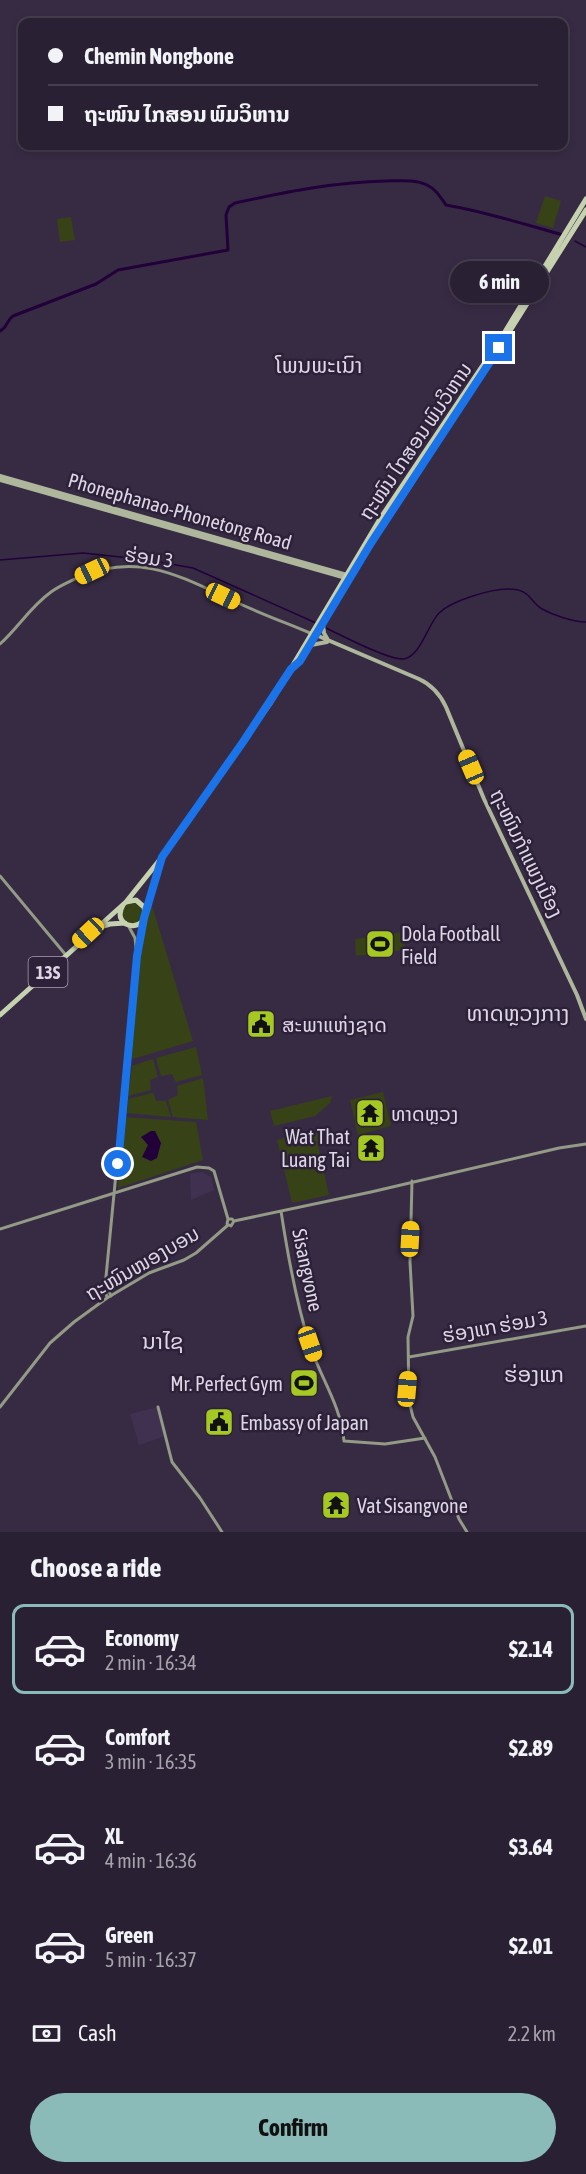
<!DOCTYPE html>
<meta charset="utf-8">
<style>
body{margin:0;font-family:"Asap Condensed","Noto Sans Lao",sans-serif;background:#31283b;color:#f1f3f6;height:100vh;display:flex;flex-direction:column;font-size:22px;white-space:nowrap}
*{box-sizing:border-box;margin:0}
p{font-size:20px;color:#a5a3ac}
.icon{flex:none;width:33px;height:33px;fill:none;stroke:currentColor;stroke-width:2;stroke-linecap:round;stroke-linejoin:round}
.map{position:relative;height:1532px;overflow:hidden}
.drawer{display:flex;flex-direction:column;background:#292033;flex:1}
.drawer>*{flex:none}
.hud{position:absolute;left:18px;top:18px;width:550px;height:132px;border-radius:12px;box-shadow:0 3px 9px #0003,0 0 0 2px #453e4e;display:grid;align-content:center;height:132px;padding:0 30px;background:#292033}
.end{position:absolute;width:27px;height:27px;margin:-14px;border:8px solid #1a73e8;background:#fff;box-shadow:0 0 0 3px #fff}
.from{border-radius:50%}
.bubble{position:absolute;height:42px;border-radius:21px;background:#292033;box-shadow:0 3px 9px #0003,0 0 0 2px #453e4e;font-size:20px;font-weight:700;line-height:42px;text-align:center}
.car{position:absolute;width:18px;height:36px;margin:-18px -9px;border-radius:8px;box-shadow:0 0 4px 2px #0007;background:linear-gradient(#f5c518 24%,#345 0 40%,#f5c518 0 76%,#345 0 86%,#f5c518 0)}
.hud b{display:flex;align-items:center;gap:21px;height:57px;font-size:22px}
.hud b+b{border-top:2px solid #453e4e}
.hud i{width:15px;height:15px;background:#f1f3f6}
ul{padding:0;list-style:none}
li{display:flex;align-items:center;gap:18px;height:90px;margin:0 12px 9px;padding:0 18px;border:3px solid transparent;border-radius:12px}
li div{flex:1}
li b{display:block;font-size:22px}
li em{font-style:normal;font-weight:700}
li.selected{border-color:#8bbbb9}
li>.icon{width:54px;height:54px;stroke-width:1.5}
h2{padding:0 30px;font-size:27px;line-height:72px}
.pay{display:flex;align-items:center;gap:15px;height:66px;padding:0 30px;font-size:22px}
.pay p{margin-inline-start:auto}
.button{display:flex;gap:12px;margin-top:auto;padding:12px 30px}
.button a{flex:1;height:69px;border-radius:36px;background:#8bbbb9;color:#111;font-size:24px;font-weight:700;line-height:69px;text-align:center}
.map>svg:first-child{display:block}
.built{fill:#403150}
.green{fill:#374216;fill-rule:evenodd}
.water{fill:#22003a}
.lines{fill:none;stroke-linecap:round;stroke-linejoin:round}
.stream{stroke:#22003a;stroke-width:1.5}
.canal{stroke:#22003a;stroke-width:3}
.secondary{stroke:#939a85;stroke-width:3}
.primary{stroke:#aeb79c;stroke-width:4}
.highway{stroke:#c6d1b0;stroke-width:5}
.route{stroke:#1a73e8;stroke-width:8}
.labels{text-anchor:middle;dominant-baseline:central;stroke-width:5;stroke-linejoin:round;paint-order:stroke}
.shield{fill:#2d2139;stroke:#a8a0b1;stroke-width:1.5}
.shield-label{font-size:18px;font-weight:bold;fill:#ddd6e5}
.street-label{font-size:20px;fill:#ddd6e5;stroke:#2d2139}
.poi-label{font-size:20px;fill:#ddd6e5;stroke:#2d2139;text-anchor:start}
.quarter-label{font-size:22px;fill:#ddd6e5;stroke:#2d2139}
</style>
<div class="map">
<svg width="586" height="1532" viewBox="0 0 586 1532">
<rect width="100%" height="100%" fill="#372b44"/>
<path class="built" d="M202 1172 211 1177 214 1190 191 1200 190 1174Z
M158 1407 165 1436 139 1445 130 1414Z"/>
<path class="green" d="M545 196 561 201 553 228 536 223Z
M71 217 75 240 60 242 57 219Z
M131 901 140 903 144 913 139 923H125L121 910 124 906Z
M151 902 193 1041 129 1060 138 961Z
M405 932 404 950 356 956 355 939Z
M196 1047 202 1075 176 1082 172 1074 161 1076 156 1058Z
M153 1059 158 1077 150 1080 151 1090 128 1096 132 1066Z
M203 1078 208 1120 173 1117 168 1100 178 1095 177 1086Z
M383 1092 391 1126 358 1135 350 1100ZM379 1098 385 1122 361 1128 355 1104Z
M152 1093 154 1094 156 1101H166L171 1117 127 1113 128 1099Z
M332 1096 330 1103 315 1116 274 1126 270 1111Z
M124 1117 196 1122 203 1160 118 1188Z
M316 1130 332 1133 341 1140 318 1145 329 1195 292 1203 277 1140Z"/>
<path class="water" d="M151 1131H155L161 1143 157 1158 151 1161 142 1157 148 1145 141 1137Z"/>
<g class="lines">
<path class="stream" d="M575 241 586 247
M0 560 83 553 149 560 193 568 316 623
M326 628C341 635 388 660 403 659 420 658 428 624 439 613 451 601 490 589 508 589 531 589 529 601 542 609 553 615 573 622 586 622"/>
<path class="canal" d="M0 331C7 328 7 320 13 316L96 284 118 270 228 250 226 215 229 207 235 203C286 192 334 182 386 181 399 181 415 179 427 185 437 190 440 197 446 205 486 212 524 224 563 235"/>
<path class="secondary" d="M0 644C18 628 30 607 51 592 59 586 69 582 79 577 141 551 183 578 238 603 262 614 286 623 310 633
M0 876 65 954
M138 951 144 920
M412 1181 410 1262 413 1316 408 1337 409 1401 413 1417 435 1457 459 1519 467 1532
M281 1211C288 1257 296 1302 310 1346 321 1378 341 1406 344 1441L385 1444 425 1438
M228 1219H232L234 1221 371 1192 559 1148 586 1144
M0 1229 197 1167 209 1168 214 1171 228 1219 227 1224 231 1226 234 1221
M106 1284 111 1296
M107 1298 105 1287 137 956 135 938 129 927
M409 1357 586 1326
M0 1407 50 1343 74 1322 107 1298 149 1273 184 1260 196 1253 228 1225
M158 1407 172 1462 200 1498 222 1532"/>
<path class="primary" d="M0 476 347 575
M0 480 346 578
M323 625 324 633 328 640
M316 635 419 679C432 685 440 694 446 707L484 799 577 995 586 1019
M311 645 327 642"/>
<path class="highway" d="M293 668 300 661 348 579 411 484 421 465 499 348 586 210
M126 902 162 857 271 702 380 519 500 340 586 199
M146 913 160 861
M100 927 110 924 125 923
M0 1015 126 902 136 900 144 907C151 935 109 929 123 905"/>
</g>
<g class="lines">
<path class="route" d="M118 1164 137 956 144 918 162 857 243 742 291 669 300 661 371 543 499 348"/>
</g>
<defs>
<g id="stadium-square" transform="scale(1.5)"><rect x="-9" y="-9" width="18" height="18" rx="4" fill="#a5c822" stroke="#2d2139"/><path d="M0-5a6.5 5 0 1 0 0 10a6.5 5 0 1 0 0-10ZM-3.5-1.8h7v3.6h-7Z" fill="#111"/></g>
<g id="civic-square" transform="scale(1.5)"><rect x="-9" y="-9" width="18" height="18" rx="4" fill="#a5c822" stroke="#2d2139"/><path d="M-.6-6.5H3V-4.5H.6V-3L4-1V1h2V6H-6V1h2V-1L-.6-3ZM-1.2 2.5V6h2.4V2.5Z" fill="#111"/></g>
<g id="temple-square" transform="scale(1.5)"><rect x="-9" y="-9" width="18" height="18" rx="4" fill="#a5c822" stroke="#2d2139"/><path d="M0-6L5-2H3V0L6.5 2.5H4V6H1.5V3h-3V6H-4V2.5H-6.5L-3 0V-2H-5Z" fill="#111"/></g>
</defs>
<g fill-rule="evenodd">
<use href="#stadium-square" x="380" y="944"/>
<use href="#civic-square" x="261" y="1024"/>
<use href="#temple-square" x="370" y="1113"/>
<use href="#temple-square" x="371" y="1148"/>
<use href="#stadium-square" x="304" y="1383"/>
<use href="#civic-square" x="219" y="1422"/>
<use href="#temple-square" x="336" y="1505"/>
</g>
<g class="labels">
<rect class="shield" x="28.5" y="957" width="39" height="30" rx="4.5"/>
<g class="shield-label">
<text x="48" y="972">13S</text>
</g>
<g class="street-label">
<text transform="translate(415 441) rotate(-56)">ຖະໜົນ ໄກສອນ ພົມວິຫານ</text>
<text transform="translate(180 511) rotate(16)">Phonephanao-Phonetong Road</text>
<text transform="translate(149 557) rotate(8)">ຮ່ອມ 3</text>
<text transform="translate(527 853) rotate(64)">ຖະໜົນກຳແພງເມືອງ</text>
<text transform="translate(142 1263) rotate(-30)">ຖະໜົນໜອງບອນ</text>
<text transform="translate(308 1270) rotate(78)">Sisangvone</text>
<text transform="translate(495 1326) rotate(-10)">ຮ່ອງແກ ຮ່ອມ 3</text>
</g>
<g class="poi-label">
<text x="401" y="933">Dola Football<tspan x="401" dy="23">Field</tspan></text>
<text x="282" y="1024">ສະພາແຫ່ງຊາດ</text>
<text x="391" y="1113">ທາດຫຼວງ</text>
<text x="350" y="1136" text-anchor="end">Wat That<tspan x="350" dy="23">Luang Tai</tspan></text>
<text x="283" y="1383" text-anchor="end">Mr. Perfect Gym</text>
<text x="240" y="1422">Embassy of Japan</text>
<text x="357" y="1505">Vat Sisangvone</text>
</g>
<g class="quarter-label">
<text x="319" y="365">ໂພນພະເນົາ</text>
<text x="518" y="1013">ທາດຫຼວງກາງ</text>
<text x="163" y="1341">ນາໄຊ</text>
<text x="534" y="1374">ຮ່ອງແກ</text>
</g>
</g>
</svg>
<i class="end from" style="left:118px;top:1164px"></i>
<i class="end" style="left:499px;top:348px"></i>
<div class="bubble" style="left:450px;top:261px;width:99px">6 min</div>
<i class="car" style="left:92px;top:571px;rotate:245deg"></i>
<i class="car" style="left:223px;top:596px;rotate:115deg"></i>
<i class="car" style="left:471px;top:767px;rotate:337deg"></i>
<i class="car" style="left:88px;top:933px;rotate:227deg"></i>
<i class="car" style="left:410px;top:1239px;rotate:3deg"></i>
<i class="car" style="left:310px;top:1344px;rotate:161deg"></i>
<i class="car" style="left:407px;top:1389px;rotate:5deg"></i>
<div class="hud">
<b><i class="from"></i>Chemin Nongbone</b>
<b><i></i>ຖະໜົນ ໄກສອນ ພົມວິຫານ</b>
</div>
</div>
<section class="drawer">
<h2>Choose a ride</h2>
<ul>
<li class="selected"><svg class="icon" aria-label="car" viewBox="0 0 24 24"><path d="M5 17H2v-5l4-1 3-4h7l3 4 3 1v5h-3M9 17h6M6 11h13"/><circle cx="7" cy="17" r="2"/><circle cx="17" cy="17" r="2"/></svg><div><b>Economy</b><p>2 min · 16:34</p></div><em>$2.14</em></li>
<li><svg class="icon" aria-label="car" viewBox="0 0 24 24"><path d="M5 17H2v-5l4-1 3-4h7l3 4 3 1v5h-3M9 17h6M6 11h13"/><circle cx="7" cy="17" r="2"/><circle cx="17" cy="17" r="2"/></svg><div><b>Comfort</b><p>3 min · 16:35</p></div><em>$2.89</em></li>
<li><svg class="icon" aria-label="car" viewBox="0 0 24 24"><path d="M5 17H2v-5l4-1 3-4h7l3 4 3 1v5h-3M9 17h6M6 11h13"/><circle cx="7" cy="17" r="2"/><circle cx="17" cy="17" r="2"/></svg><div><b>XL</b><p>4 min · 16:36</p></div><em>$3.64</em></li>
<li><svg class="icon" aria-label="car" viewBox="0 0 24 24"><path d="M5 17H2v-5l4-1 3-4h7l3 4 3 1v5h-3M9 17h6M6 11h13"/><circle cx="7" cy="17" r="2"/><circle cx="17" cy="17" r="2"/></svg><div><b>Green</b><p>5 min · 16:37</p></div><em>$2.01</em></li>
</ul>
<div class="pay"><svg class="icon" aria-label="cash" viewBox="0 0 24 24"><path d="M3 7h18v10H3z"/><circle cx="12" cy="12" r="2"/></svg>Cash<p>2.2 km</p></div>
<div class="button"><a>Confirm</a></div>
</section>
